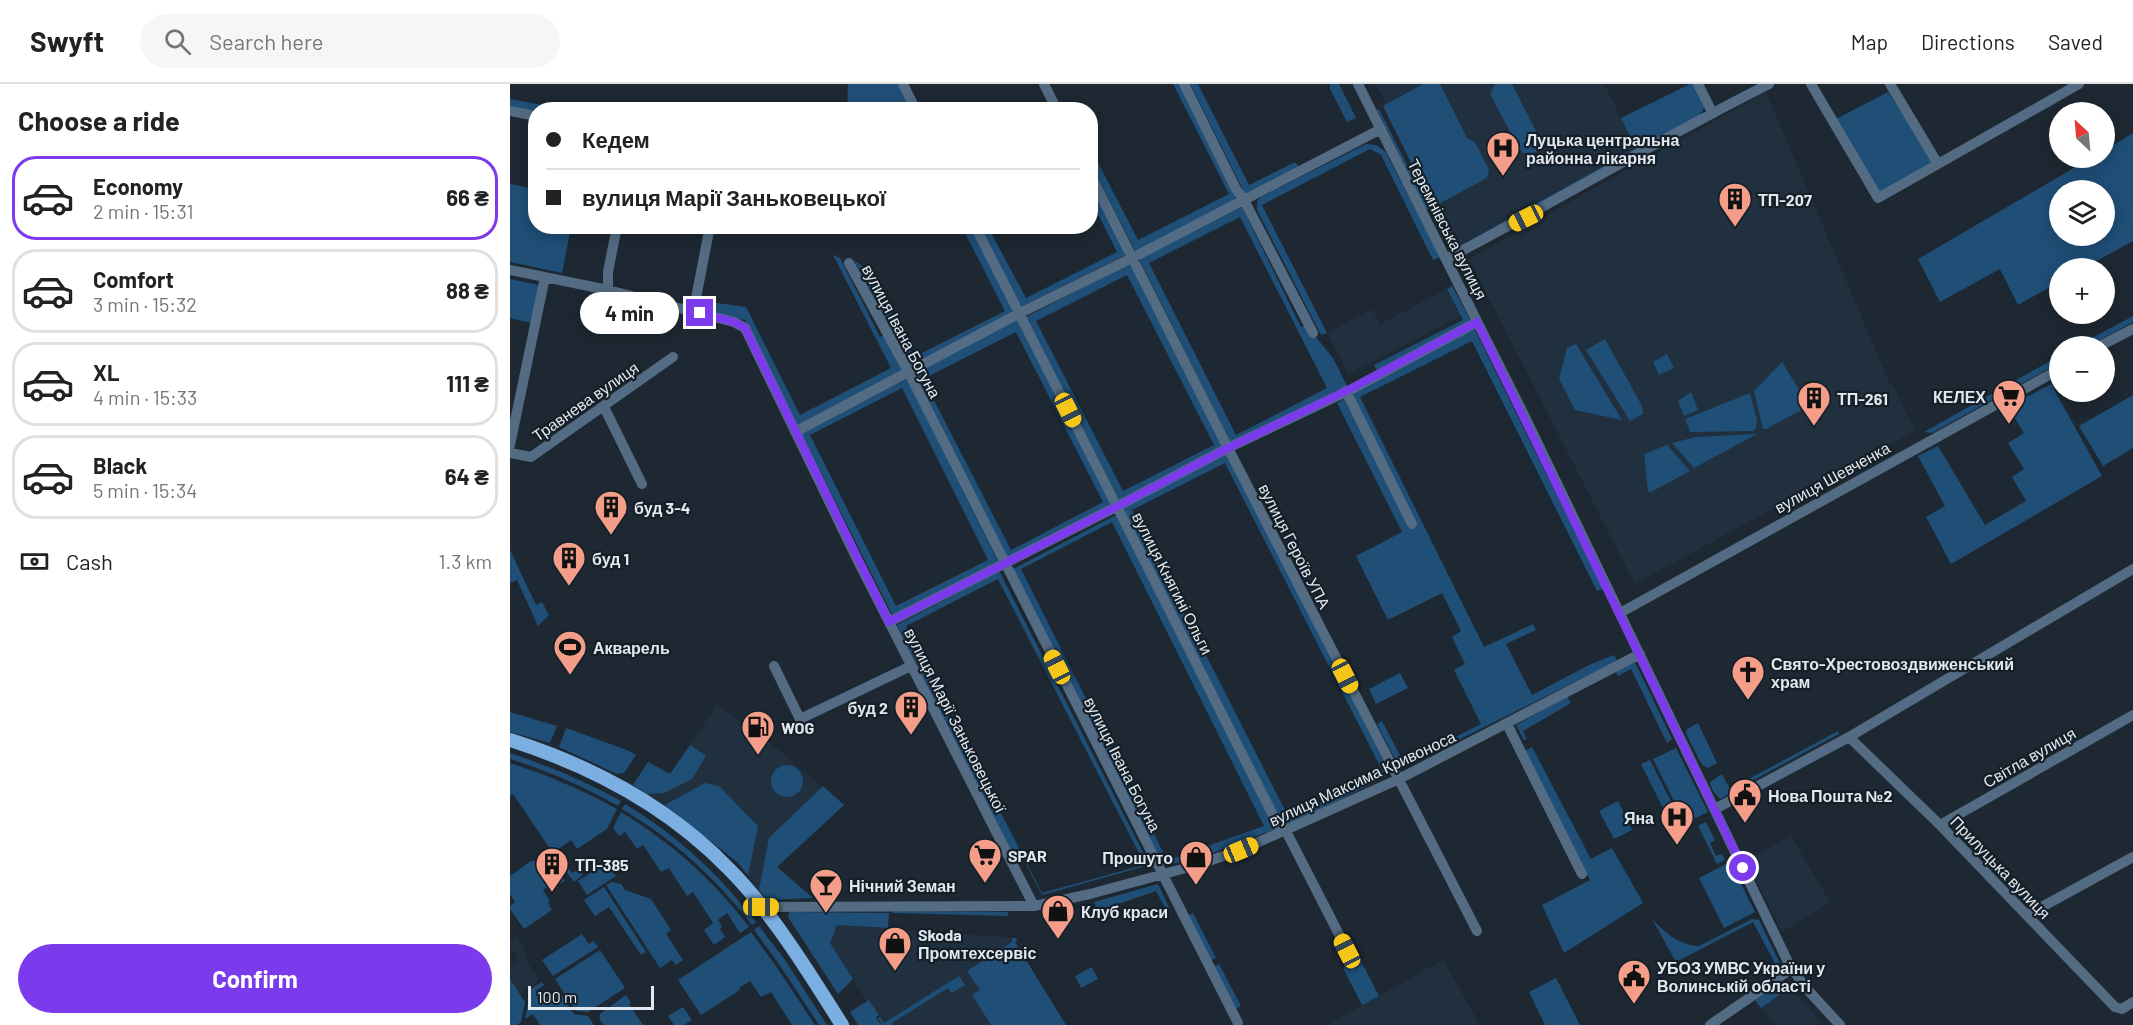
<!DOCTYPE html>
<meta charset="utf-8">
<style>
body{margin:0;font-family:Barlow,sans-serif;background:#f6f6f6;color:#222;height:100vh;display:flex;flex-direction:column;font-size:22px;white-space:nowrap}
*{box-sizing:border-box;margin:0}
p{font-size:20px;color:#767676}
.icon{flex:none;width:33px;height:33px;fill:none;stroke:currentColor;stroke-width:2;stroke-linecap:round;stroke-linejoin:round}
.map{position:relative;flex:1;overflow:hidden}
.sheet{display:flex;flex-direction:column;background:#fff;width:510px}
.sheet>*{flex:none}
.hud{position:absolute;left:18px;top:18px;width:570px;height:132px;border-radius:24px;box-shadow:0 3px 15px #0003;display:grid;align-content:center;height:132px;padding:0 18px;background:#fff}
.needle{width:39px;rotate:334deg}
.buttons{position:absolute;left:1539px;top:18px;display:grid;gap:12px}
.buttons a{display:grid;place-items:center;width:66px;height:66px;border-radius:50%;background:#fff;box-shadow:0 3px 15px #0003;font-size:30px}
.scale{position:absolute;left:18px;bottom:15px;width:126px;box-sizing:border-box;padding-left:6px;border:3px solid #e1e8ef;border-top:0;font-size:16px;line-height:21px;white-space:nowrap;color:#e1e8ef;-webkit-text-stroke:4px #151f28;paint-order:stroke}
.end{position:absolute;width:27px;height:27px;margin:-14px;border:8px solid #7c3aed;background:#fff;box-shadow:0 0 0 3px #fff}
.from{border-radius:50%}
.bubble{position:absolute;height:42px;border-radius:21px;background:#fff;box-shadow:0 3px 15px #0003;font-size:20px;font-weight:700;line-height:42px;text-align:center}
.car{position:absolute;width:18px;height:36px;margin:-18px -9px;border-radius:8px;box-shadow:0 0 4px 2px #0007;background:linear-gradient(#f5c518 24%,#345 0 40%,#f5c518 0 76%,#345 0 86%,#f5c518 0)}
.hud b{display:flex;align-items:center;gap:21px;height:57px;font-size:22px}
.hud b+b{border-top:2px solid #e0e0e0}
.hud i{width:15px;height:15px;background:#222}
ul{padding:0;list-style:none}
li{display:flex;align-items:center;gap:18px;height:84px;margin:0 12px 9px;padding:0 6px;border:3px solid #e0e0e0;border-radius:24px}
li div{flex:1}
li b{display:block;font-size:22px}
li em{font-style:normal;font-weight:700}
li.selected{border-color:#7c3aed}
li>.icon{width:54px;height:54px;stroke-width:1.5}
h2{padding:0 18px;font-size:27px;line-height:72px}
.pay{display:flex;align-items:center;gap:15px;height:66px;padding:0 18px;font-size:22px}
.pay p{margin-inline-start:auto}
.action{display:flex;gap:12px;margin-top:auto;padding:12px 18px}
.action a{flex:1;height:69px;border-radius:36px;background:#7c3aed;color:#fff;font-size:24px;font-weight:700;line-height:69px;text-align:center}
header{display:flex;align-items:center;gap:36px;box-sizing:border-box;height:84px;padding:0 30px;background:#fff;border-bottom:2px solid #e0e0e0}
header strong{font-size:28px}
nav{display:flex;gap:33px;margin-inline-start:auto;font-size:21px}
.search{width:420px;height:54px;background:#f6f6f6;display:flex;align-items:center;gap:15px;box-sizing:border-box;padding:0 21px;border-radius:33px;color:#767676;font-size:22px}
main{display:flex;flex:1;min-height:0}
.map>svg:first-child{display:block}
.built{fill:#21303f}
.green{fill:#1f4e77;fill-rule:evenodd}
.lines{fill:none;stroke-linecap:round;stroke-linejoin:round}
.minor{stroke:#536b83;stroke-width:10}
.major{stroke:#7bafe1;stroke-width:14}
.route{stroke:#7c3aed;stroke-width:8}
.labels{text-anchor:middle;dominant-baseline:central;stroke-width:4.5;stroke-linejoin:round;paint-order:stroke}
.poi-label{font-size:16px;font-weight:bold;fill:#e1e8ef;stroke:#151f28;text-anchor:start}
.street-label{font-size:16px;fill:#e1e8ef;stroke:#151f28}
</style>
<header>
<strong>Swyft</strong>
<div class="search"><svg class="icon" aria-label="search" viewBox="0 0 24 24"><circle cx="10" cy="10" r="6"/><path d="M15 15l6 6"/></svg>Search here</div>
<nav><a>Map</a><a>Directions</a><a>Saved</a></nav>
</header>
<main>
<section class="sheet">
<h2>Choose a ride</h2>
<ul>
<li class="selected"><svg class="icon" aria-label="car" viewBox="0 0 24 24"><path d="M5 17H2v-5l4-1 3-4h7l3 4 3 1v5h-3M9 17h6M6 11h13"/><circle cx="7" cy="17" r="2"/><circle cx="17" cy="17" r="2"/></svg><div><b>Economy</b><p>2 min · 15:31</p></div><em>66 ₴</em></li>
<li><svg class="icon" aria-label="car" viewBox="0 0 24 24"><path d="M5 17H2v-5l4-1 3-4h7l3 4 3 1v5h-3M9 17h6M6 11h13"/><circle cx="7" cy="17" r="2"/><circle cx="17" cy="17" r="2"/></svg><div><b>Comfort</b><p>3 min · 15:32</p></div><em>88 ₴</em></li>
<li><svg class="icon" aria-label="car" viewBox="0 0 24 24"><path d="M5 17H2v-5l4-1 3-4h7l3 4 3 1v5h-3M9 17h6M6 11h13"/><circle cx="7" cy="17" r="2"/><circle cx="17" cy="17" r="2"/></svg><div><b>XL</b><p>4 min · 15:33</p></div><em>111 ₴</em></li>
<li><svg class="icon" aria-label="car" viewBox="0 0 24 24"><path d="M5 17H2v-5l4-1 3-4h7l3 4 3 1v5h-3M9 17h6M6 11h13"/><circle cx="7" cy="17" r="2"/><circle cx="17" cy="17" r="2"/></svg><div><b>Black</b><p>5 min · 15:34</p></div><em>64 ₴</em></li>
</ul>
<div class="pay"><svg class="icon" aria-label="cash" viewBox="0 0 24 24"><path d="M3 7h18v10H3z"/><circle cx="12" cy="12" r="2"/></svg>Cash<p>1.3 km</p></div>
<div class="action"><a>Confirm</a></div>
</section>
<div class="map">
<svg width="1623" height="941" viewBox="0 0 1623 941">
<rect width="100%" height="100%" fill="#1e2832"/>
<path class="built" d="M866 0H1094L1126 64 948 163Z
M1256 8 1380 300 1382 299 1405 347 1125 500 959 175Z
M937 205 951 232 838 290 817 249 862 225 870 240Z
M207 621 256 656 334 721 267 783 249 806 227 778 185 742 155 721 123 701 138 678 160 690Z
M1281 752 1320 818 1272 848 1236 776Z
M327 841 506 854 507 857 505 858 556 941H375L360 917 357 918 320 859Z
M7 852 14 864 18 879 29 896 10 910 0 895V881L2 883 8 878 5 875 8 873 0 861V856Z
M933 876 970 941H817L915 886Z
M1280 903 1312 939 1310 941H1266L1251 924Z"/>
<path class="green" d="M338 0H389L402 26H337Z
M663 0H669L727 115 625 167 581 81 580 63 628 156 719 110Z
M680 0H688L739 101 785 78 789 83 735 110Z
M820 0H829L846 34 837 38 820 5Z
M913 0H930L957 54 965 58 979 86 977 94 923 123 873 22Z
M985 0H1002L1031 57 1030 66 1019 71 1013 69 1008 63 980 10Z
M1180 0H1185C1187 6 1194 16 1194 23 1193 33 1171 42 1164 47L946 168 926 128 929 126 948 163 1126 64 1111 34Z
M1378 8 1424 78 1370 109 1326 35Z
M0 15 54 25 26 26 25 27 0 22Z
M869 25 919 125 916 126 867 26Z
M1623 49V157L1574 184H1550L1549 198 1508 221 1490 185 1430 218 1408 175 1581 74H1594L1595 66ZM1550 106H1594V152H1550Z
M856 60 866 61 875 67 930 173 923 176 871 71 860 65 752 121 817 249 811 251 747 126V117L751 113Z
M994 60 997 61 1004 76 1003 79 990 85 978 72 979 67Z
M581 98 618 170 511 224 471 143H478L516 214 607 168 581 116Z
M0 100 25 105 26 142 61 143 52 189 0 178Z
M732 123 791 243 796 241 823 274 837 302 721 359 629 175ZM730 133 817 304 726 351 639 179Z
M452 143H461L504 229 400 284 344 176 360 188 404 273 495 227Z
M323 171 330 174 370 253 375 251 394 288 287 344 235 236 200 229 193 217 236 223 290 331 381 284Z
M620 179 713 363 610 417 516 233ZM617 191 704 361 613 407 526 237Z
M0 195 29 201 21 239 0 234Z
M942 202 961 237 867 287 864 281 953 236 937 205Z
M1623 232V238L1579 262H1567Z
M507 235 601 421 497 473 405 290ZM506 248 593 418 501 466 413 295Z
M964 244 1093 505 1087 507 962 257 850 313 974 563 1023 540 1026 546 996 560 1022 611 1079 581 1104 571 1107 577 890 685 867 640 872 637 894 679 971 640 944 586 955 580 942 553 951 547 932 509 878 536 846 472 892 448 827 319 836 314 902 445 907 443 841 308Z
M1095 255 1132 322 1133 330 1120 337 1076 266Z
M1066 260 1112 336 1065 326 1049 295 1057 264Z
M1157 270 1164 284 1149 291 1143 278Z
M1549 272V279L1422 349 1414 348Z
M1272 278 1299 322 1256 345H1253L1244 307Z
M397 295 489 479 383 532 291 349ZM392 304 478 476 386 522 300 351Z
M1541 300 1592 392 1441 480 1416 433 1435 422 1408 372 1428 362 1475 441 1516 417 1502 393 1514 385 1498 359 1514 349 1498 323Z
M1181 308 1188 326 1174 332 1168 317Z
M1240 309 1247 336 1246 344 1243 347 1180 348 1175 335Z
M1623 311V364L1593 382 1569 342Z
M1247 350 1184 384 1162 359 1186 353Z
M1157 361 1180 387 1141 408 1138 407 1134 370Z
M717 370 880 690 775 744 612 424ZM715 379 872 686 779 734 622 426Z
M606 431 765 745 697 771 652 782 503 485ZM602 438 754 742 695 763V765L657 776 511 485Z
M0 466 26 521 32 518 39 531 28 542 7 496 0 499Z
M489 487 635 772 632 783 532 811 509 766 501 769 387 541ZM488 495 631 773 630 782 532 809 469 686 466 687 396 542Z
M1125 578 1162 655 1157 659 1121 585 1108 592 1106 588Z
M890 589 898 604 866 620 859 605Z
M1057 612 1061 619 1013 647 1017 655 1014 656 1006 641Z
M0 628 47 642 40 659 0 648Z
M1188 639 1207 679 1198 684 1192 681 1176 649 1177 645Z
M56 644 117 666 126 671 114 689 107 690 49 663Z
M1328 647 1329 650 1221 708 1211 715C1205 711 1201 705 1200 698L1212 690 1220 705Z
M180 661 196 672 182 695 154 709 137 710 123 701 138 678 160 690Z
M1022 663 1081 775 1102 764 1133 819 1054 869 1032 821 1080 796 1013 668Z
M1166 664 1198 728 1175 739 1143 675Z
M0 669C39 682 75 697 111 717L108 722C73 702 38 687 0 675Z
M1140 676 1174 743 1168 745 1171 752 1168 754 1131 680Z
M0 679C38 691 72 706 107 725L97 745 67 765 61 756 47 766 52 773 29 775 41 766 3 710 0 712Z
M261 697a16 16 0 1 1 32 0a16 16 0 1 1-32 0Z
M195 699 209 702 248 742 238 791 227 778 155 721Z
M313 702 334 721 267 783 303 814 257 816 249 806 259 754Z
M1108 717 1122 746 1104 755 1089 727Z
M115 720C168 752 208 789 246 838L242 841C205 793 164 756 112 725Z
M111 728C162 759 203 796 239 843L230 849 217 829 208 836 212 843 210 845 215 853 204 861 194 846 203 839 183 808 177 812 159 784 151 788 133 761 127 765 115 748 109 752 103 744Z
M1196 738 1205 756 1200 759 1206 772 1212 770 1215 776 1207 780 1188 742Z
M52 776 62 789 69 785 73 791 64 798 53 783 48 786 55 797C46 803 43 799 33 806L40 817 38 819 42 826 14 845 0 825V822L5 818 0 810V792L21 777Z
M97 778 106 792 77 811 68 797Z
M1216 780 1227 792 1245 828 1214 844 1189 794Z
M102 798 111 800 115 806 141 815 161 846 156 850 173 876 166 881 162 876 150 884 96 801Z
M648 800 660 825 657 827 646 807 588 827 584 818Z
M94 803 136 868 131 871 99 823 85 832 74 816Z
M383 827 498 828V832L383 829Z
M279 828 379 829 378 844 327 841 320 859 343 895 328 910 278 833Z
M683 829 706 874 700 877 677 832Z
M1142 835C1155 848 1169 862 1189 862L1242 835 1249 836 1272 884 1269 887 1243 838 1166 878Z
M249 842 275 876 317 941H309L269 880 244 846Z
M241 848 266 882 305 941H282L261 908 251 913 240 897 229 904 230 906 191 931 168 896Z
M72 850 79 860 84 857 88 863 43 892 32 876Z
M502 854H506L507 857 505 858 556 941H481L462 911 470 906 457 887 502 858Z
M90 866 115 904 78 928 66 927 45 895Z
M850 875 869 912 852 921 833 884Z
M709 880 731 922 725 925 703 883Z
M582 883 588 895 571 904 565 892Z
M449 892 455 901 442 909 438 904 382 939 383 941H372L368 934 370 933 374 939Z
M1046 894 1070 941H1035L1019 908Z
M0 895 15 918 11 938 7 941H0Z
M32 898 34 901 26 907 32 916 48 906 64 930 78 932 84 941H30L23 930 15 935 21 905Z
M1266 901 1272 909 1251 924 1245 916Z
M116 911 121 919 119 920 133 941H94L90 936V930Z
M359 916 369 931 366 933 371 941H348L340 928Z
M173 923 182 936 174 941H164L158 932Z"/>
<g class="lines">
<path class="minor" d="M393 0 406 26
M534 0 547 26
M674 0 726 105 734 116 803 249
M848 0 1015 333 1279 880 1295 903 1330 941
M1188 0 1202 28
M1301 0 1368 114 1428 80
M1380 0 1428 80 1569 0
M0 27 26 32
M580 90 718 364 967 847
M465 142 768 741 776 747 837 866
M936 175C1044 119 1149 55 1259 0
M339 179 399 289 728 939
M0 186 98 206 224 238 235 244 348 477 524 822
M98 206V188L107 142
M190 229 186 214 200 142
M1590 262 1623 245
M836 307 902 440
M94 323 132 400
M285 348 508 230 624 173 871 45
M0 361 35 193
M0 369 21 373 163 273
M1110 529 1550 285
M379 538 608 422 718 364 842 305 967 238
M264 582 290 635 401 582
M997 640 1072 790
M1339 653 1430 741 1605 923 1612 925 1623 918
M1205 725 1339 653 1623 485
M1430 741 1623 631
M251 823 524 822 580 810 687 781 731 766 889 695 1130 570
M1517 831 1623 773
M1200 941 1281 885"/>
<path class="major" d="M0 656C82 682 159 723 219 785 262 828 300 890 332 941"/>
</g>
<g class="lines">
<path class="route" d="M190 229 224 238 235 244 379 538 608 422 718 364 842 304 967 238 1233 784"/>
</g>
<defs>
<g id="hospital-pin" transform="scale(1.725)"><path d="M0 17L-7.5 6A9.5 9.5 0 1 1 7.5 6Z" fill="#f49e8a" stroke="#151f28"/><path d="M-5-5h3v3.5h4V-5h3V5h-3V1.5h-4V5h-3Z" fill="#111"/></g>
<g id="building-pin" transform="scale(1.725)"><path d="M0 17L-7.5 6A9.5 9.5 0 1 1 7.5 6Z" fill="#f49e8a" stroke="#151f28"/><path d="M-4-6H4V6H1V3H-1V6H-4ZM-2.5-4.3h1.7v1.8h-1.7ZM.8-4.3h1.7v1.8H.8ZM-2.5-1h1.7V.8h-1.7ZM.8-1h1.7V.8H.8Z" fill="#111"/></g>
<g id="supermarket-pin" transform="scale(1.725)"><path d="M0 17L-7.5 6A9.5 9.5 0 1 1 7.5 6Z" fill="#f49e8a" stroke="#151f28"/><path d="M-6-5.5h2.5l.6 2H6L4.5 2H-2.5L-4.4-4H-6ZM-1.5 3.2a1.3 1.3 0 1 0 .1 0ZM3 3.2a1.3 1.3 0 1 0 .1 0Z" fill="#111"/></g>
<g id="stadium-pin" transform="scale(1.725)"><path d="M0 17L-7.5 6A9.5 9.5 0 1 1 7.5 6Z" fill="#f49e8a" stroke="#151f28"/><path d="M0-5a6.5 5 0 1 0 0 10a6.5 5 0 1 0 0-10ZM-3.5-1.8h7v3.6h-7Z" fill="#111"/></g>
<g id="church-pin" transform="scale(1.725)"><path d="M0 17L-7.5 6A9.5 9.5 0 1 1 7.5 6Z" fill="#f49e8a" stroke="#151f28"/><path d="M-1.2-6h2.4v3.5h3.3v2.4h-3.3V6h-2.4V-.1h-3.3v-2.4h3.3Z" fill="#111"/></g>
<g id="fuel-pin" transform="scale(1.725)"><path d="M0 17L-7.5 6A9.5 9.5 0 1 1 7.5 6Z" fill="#f49e8a" stroke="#151f28"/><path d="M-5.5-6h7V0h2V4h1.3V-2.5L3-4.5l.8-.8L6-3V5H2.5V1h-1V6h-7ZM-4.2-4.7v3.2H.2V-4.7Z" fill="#111"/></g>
<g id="civic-pin" transform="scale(1.725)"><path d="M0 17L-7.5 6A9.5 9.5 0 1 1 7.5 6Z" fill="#f49e8a" stroke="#151f28"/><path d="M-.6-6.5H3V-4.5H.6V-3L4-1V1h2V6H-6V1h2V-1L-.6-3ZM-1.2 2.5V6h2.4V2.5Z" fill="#111"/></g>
<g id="shop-pin" transform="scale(1.725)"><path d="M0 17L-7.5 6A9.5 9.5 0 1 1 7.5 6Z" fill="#f49e8a" stroke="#151f28"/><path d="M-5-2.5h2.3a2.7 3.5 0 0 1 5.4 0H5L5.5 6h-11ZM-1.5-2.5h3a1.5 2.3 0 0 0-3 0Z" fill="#111"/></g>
<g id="bar-pin" transform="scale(1.725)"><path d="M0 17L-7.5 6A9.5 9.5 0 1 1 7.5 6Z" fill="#f49e8a" stroke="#151f28"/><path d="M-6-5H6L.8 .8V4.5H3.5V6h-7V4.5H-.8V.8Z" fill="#111"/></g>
</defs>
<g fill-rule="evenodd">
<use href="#hospital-pin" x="993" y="64"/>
<use href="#building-pin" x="1225" y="115"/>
<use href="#supermarket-pin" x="1499" y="312"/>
<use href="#building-pin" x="1304" y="314"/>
<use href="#building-pin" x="101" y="423"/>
<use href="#building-pin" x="59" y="474"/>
<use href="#stadium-pin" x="60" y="563"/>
<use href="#church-pin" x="1238" y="588"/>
<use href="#building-pin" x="401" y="623"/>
<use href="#fuel-pin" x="248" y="643"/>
<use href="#civic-pin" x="1235" y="711"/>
<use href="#hospital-pin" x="1167" y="733"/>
<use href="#supermarket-pin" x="475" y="771"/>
<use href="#shop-pin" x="686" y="773"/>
<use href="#building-pin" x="42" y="780"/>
<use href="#bar-pin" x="316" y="801"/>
<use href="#shop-pin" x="548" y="827"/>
<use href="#shop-pin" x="385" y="859"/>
<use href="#civic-pin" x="1124" y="892"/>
</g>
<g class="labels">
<g class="poi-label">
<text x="1016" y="55">Луцька центральна<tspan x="1016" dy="18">районна лікарня</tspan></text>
<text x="1248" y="115">ТП-207</text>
<text x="1476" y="312" text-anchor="end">КЕЛЕХ</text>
<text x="1327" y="314">ТП-261</text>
<text x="124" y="423">буд 3-4</text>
<text x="82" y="474">буд 1</text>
<text x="83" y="563">Акварель</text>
<text x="1261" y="579">Свято-Хрестовоздвиженський<tspan x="1261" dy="18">храм</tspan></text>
<text x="378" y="623" text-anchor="end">буд 2</text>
<text x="271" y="643">WOG</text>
<text x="1258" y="711">Нова Пошта №2</text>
<text x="1144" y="733" text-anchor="end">Яна</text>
<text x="498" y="771">SPAR</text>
<text x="663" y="773" text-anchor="end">Прошуто</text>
<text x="65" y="780">ТП-385</text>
<text x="339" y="801">Нічний Земан</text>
<text x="571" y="827">Клуб краси</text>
<text x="408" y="850">Skoda<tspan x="408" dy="18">Промтехсервіс</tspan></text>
<text x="1147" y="883">УБОЗ УМВС України у<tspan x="1147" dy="18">Волинськiй області</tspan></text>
</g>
<g class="street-label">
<text transform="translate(938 145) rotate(63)">Теремнівська вулиця</text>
<text transform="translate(392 247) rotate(62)">вулиця Івана Богуна</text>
<text transform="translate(75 317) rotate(-35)">Травнева вулиця</text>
<text transform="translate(1322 393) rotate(-29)">вулиця Шевченка</text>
<text transform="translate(785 462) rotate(63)">вулиця Героїв УПА</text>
<text transform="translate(663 499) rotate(63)">вулиця Княгині Ольги</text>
<text transform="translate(446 636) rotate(63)">вулиця Марії Заньковецької</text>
<text transform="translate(1519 673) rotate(-30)">Світла вулиця</text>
<text transform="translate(613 680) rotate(63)">вулиця Івана Богуна</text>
<text transform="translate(852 694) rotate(-25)">вулиця Максима Кривоноса</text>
<text transform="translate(1491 783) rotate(46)">Прилуцька вулиця</text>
</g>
</g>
</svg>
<div class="buttons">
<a><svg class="needle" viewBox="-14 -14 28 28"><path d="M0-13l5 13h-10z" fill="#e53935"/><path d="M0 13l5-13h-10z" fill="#767676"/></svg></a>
<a><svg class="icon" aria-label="layers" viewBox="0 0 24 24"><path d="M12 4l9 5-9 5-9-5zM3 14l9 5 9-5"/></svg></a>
<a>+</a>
<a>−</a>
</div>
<div class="scale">100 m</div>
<i class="end from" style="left:1233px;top:784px"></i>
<i class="end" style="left:190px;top:229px"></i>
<div class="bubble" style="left:70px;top:208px;width:99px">4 min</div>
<i class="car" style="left:1016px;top:134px;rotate:243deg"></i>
<i class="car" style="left:558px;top:326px;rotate:153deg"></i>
<i class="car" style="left:547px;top:583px;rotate:333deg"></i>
<i class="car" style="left:835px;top:592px;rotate:153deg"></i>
<i class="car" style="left:731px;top:766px;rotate:67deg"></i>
<i class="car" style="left:251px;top:823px;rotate:90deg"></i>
<i class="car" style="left:837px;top:867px;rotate:333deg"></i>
<div class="hud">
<b><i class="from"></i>Кедем</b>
<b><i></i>вулиця Марії Заньковецької</b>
</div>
</div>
</main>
